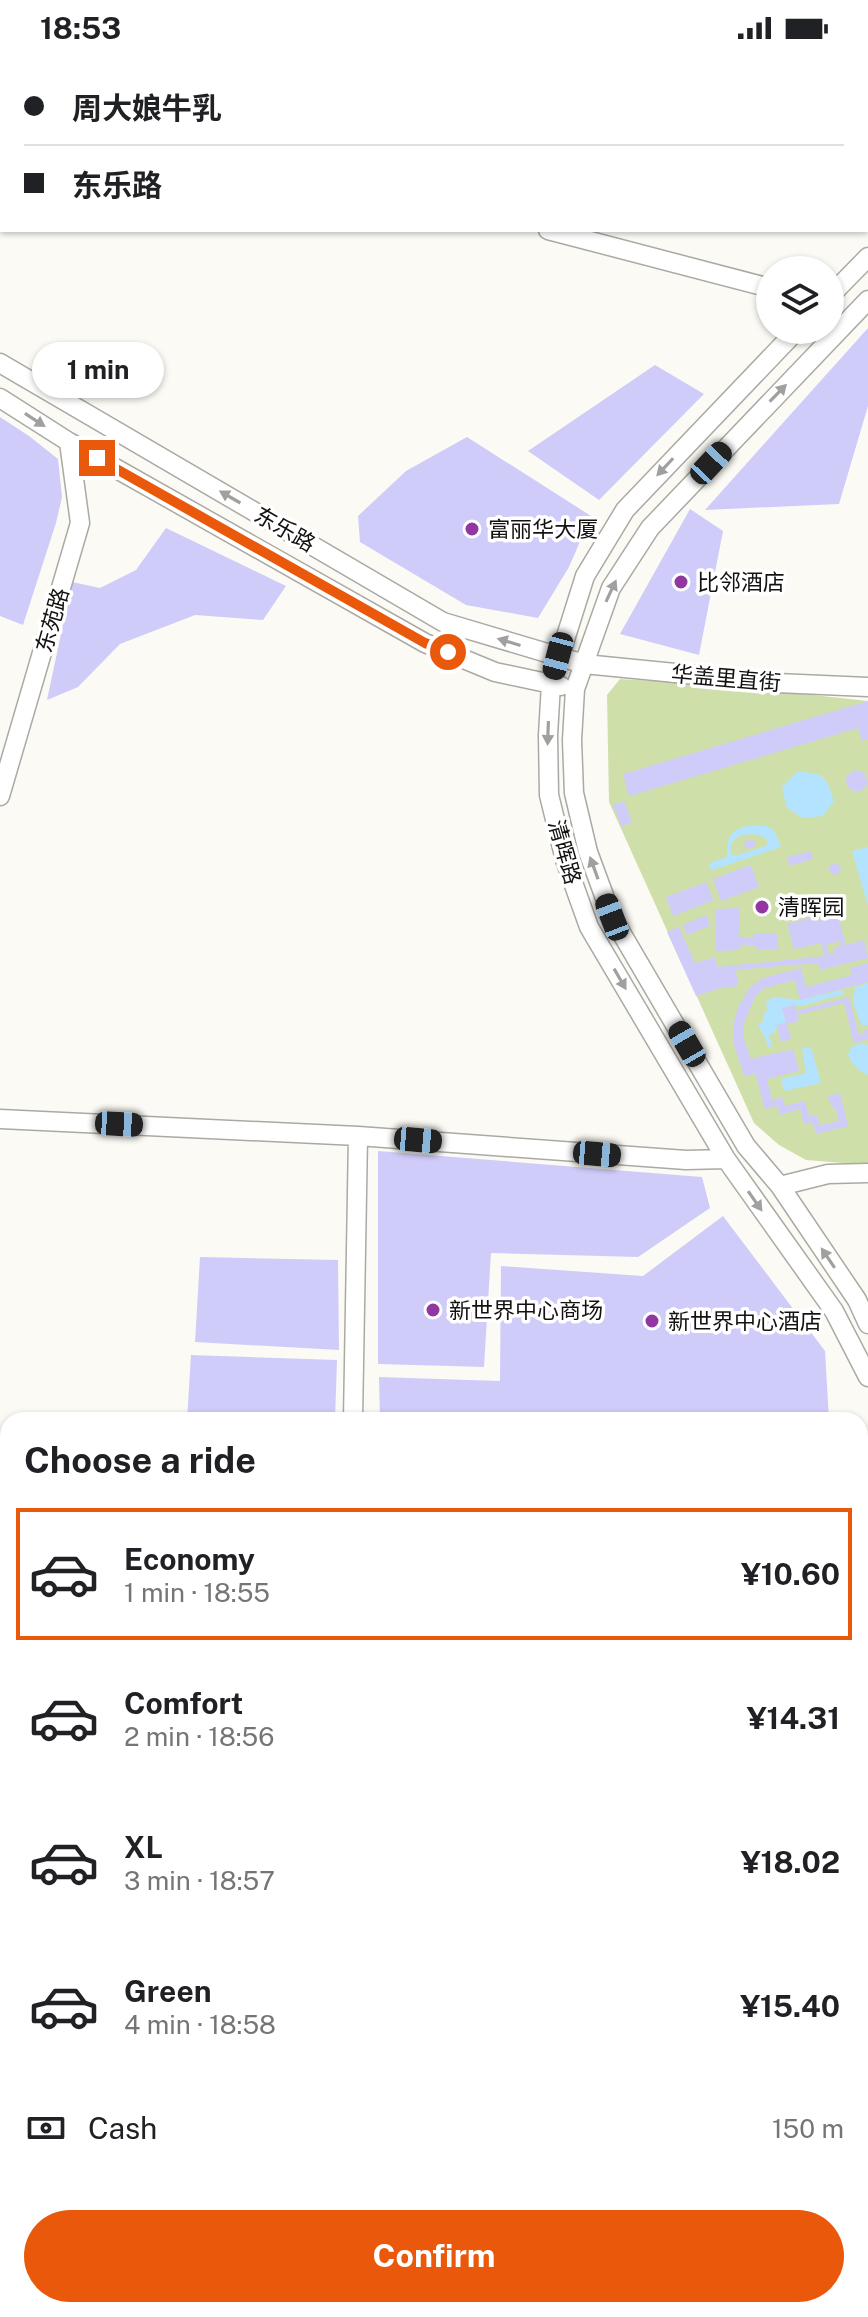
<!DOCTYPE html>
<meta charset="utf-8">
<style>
body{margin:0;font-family:"Public Sans","Noto Sans SC",sans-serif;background:#f6f6f6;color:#202124;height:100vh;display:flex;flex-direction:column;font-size:30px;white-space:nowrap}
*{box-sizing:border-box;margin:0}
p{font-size:26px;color:#757577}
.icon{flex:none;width:44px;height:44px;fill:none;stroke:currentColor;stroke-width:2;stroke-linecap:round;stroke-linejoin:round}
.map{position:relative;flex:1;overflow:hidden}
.details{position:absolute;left:0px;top:1356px;width:868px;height:906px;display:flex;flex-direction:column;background:#fff;border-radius:24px 24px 0 0;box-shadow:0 2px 6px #0004}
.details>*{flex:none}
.banner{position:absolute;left:0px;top:0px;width:868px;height:176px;box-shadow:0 2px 6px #0004;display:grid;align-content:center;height:176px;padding:0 24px;background:#fff}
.buttons{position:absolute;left:756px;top:200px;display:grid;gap:16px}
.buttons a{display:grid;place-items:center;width:88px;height:88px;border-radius:50%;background:#fff;box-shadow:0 2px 6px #0004;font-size:40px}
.end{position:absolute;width:36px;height:36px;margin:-18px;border:10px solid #ea580c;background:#fff;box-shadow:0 0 0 4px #fff}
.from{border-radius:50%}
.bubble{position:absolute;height:56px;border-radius:28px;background:#fff;box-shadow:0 2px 6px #0004;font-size:26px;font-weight:700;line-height:56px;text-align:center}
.car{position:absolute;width:24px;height:48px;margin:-24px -12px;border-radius:10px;box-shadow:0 0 6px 2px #0007;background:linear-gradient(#222 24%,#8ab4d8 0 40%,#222 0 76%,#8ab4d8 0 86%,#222 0)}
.banner b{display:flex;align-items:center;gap:28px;height:76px;font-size:30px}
.banner b+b{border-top:2px solid #e0e0e0}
.banner i{width:20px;height:20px;background:#202124}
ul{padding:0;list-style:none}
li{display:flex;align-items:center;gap:24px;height:132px;margin:0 16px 12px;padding:0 8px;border:4px solid transparent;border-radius:0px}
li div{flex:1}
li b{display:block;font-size:30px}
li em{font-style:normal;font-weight:700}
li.current{border-color:#ea580c}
li>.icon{width:72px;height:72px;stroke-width:1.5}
h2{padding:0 24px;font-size:36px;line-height:96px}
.pay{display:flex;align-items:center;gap:20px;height:88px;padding:0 24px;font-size:30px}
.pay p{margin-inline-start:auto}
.button{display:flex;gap:16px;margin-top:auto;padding:16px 24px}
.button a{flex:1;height:92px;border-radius:48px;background:#ea580c;color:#fff;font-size:32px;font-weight:700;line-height:92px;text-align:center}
.status{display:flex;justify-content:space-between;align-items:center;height:56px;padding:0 40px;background:#fff;direction:ltr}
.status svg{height:22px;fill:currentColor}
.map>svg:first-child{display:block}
.green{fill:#cfdfaa}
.water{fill:#b4e3ff;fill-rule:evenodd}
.building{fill:#cfccf9;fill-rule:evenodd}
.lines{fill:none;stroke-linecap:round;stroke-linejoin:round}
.minor-casing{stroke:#aaa9a3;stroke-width:21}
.major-casing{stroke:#aaa9a3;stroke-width:25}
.minor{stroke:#fff;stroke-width:18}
.major{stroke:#fff;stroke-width:22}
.oneway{fill:#a1a09f}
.route{stroke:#ea580c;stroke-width:10}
.poi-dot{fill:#9237a2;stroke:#fff;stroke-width:3}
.labels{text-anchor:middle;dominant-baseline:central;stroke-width:7;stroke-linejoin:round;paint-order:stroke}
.street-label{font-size:22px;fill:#131210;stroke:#fff}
.poi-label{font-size:22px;fill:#131210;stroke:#fff;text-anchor:start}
</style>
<div class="status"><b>18:53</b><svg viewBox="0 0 49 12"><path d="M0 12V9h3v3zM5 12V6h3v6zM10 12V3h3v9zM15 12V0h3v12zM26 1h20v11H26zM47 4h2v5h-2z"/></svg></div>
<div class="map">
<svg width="868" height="2261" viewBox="0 0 868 2261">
<rect width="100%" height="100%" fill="#fcfaf4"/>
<path class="green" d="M620 623 721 629 868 645V1109L806 1104 779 1089 754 1067 609 746 607 639Z"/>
<path class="water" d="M798 715 821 719 828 728 834 745 823 760 803 762 787 752 782 731Z
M751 769C772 769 774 771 781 791L712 814 709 811 710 807 727 801C727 779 730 774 751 769ZM754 778 765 781 768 786 766 790 734 800 730 796 732 786 741 779Z
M868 791V850L852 795Z
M868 927V969L862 970 853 947 855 931Z
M842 934 844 938 801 950 795 949 782 952 786 966 777 969 776 974 768 981 772 986 771 991H769L758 968 763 966V958L768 953 765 946 774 941 800 944Z
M862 987 868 989V1019C858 1015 853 1009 848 999L851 991Z
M811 991 821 1027 784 1035 781 1023 806 1017 802 992Z"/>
<path class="building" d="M868 272V350L839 448 705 454Z
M655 309 704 338 599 444 528 395Z
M0 361 29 380 58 403 62 441 56 467 23 569 0 560Z
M467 381 591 460 569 511 538 562 466 549 360 486 358 460 406 415Z
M690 453 723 475 699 599 620 578Z
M166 472 286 530 263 564 195 559 120 588 78 631 47 644 72 526 100 532 136 514Z
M868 645V683L862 685 858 672 629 740 623 718Z
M854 714 865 717 868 728 860 736 849 733 845 722Z
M624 745 632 766 622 771 613 749Z
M753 783 756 790 746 793 744 786Z
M811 795 813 803 790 810 787 801Z
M836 807 841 811 840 817 834 819 829 815 830 809Z
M751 809 759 831 721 845 713 823Z
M706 826 714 844 673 860 666 841Z
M739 852 740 882H754V878L778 877V893H755V889H740V894L716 895 715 853Z
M706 859 711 869 687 879 683 869Z
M816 860 817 865 838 860 846 889 864 884 868 902 820 914 818 907 736 914 738 930 721 932 696 940 667 876 679 871 695 907 715 901 718 911 816 901 824 900 821 887 794 893 787 868ZM840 885 841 890 833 892 835 897 829 898 826 889Z
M868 907V926L800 944 795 924 765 932 756 939 743 969 744 983 751 1003 793 993 799 1015 767 1023 772 1044 782 1041 785 1050 805 1045 809 1060 817 1059 820 1069 839 1065 835 1051 832 1052 828 1040 840 1037 848 1070 816 1078 812 1066 804 1068 800 1053 780 1059 777 1050 765 1053 755 1017 745 1021 734 989 733 970 738 951 749 933 762 922 801 912 806 931 852 919 850 912Z
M849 941 859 979 865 977 864 974 868 973V983L854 987 844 947 797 959 799 965 787 968 791 983 781 986 777 969 786 966 782 952 795 949 796 955Z
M378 1095 702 1121 710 1152 638 1201 491 1197 484 1311 378 1308Z
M723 1160 825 1295 829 1364H380L379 1321 500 1325 501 1210 643 1220Z
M200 1201 338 1204 339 1294 195 1286Z
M191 1299 337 1304 335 1364H187Z
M860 1471 868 1484V1555L860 1556Z
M860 1674H868V1809L860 1816Z
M8 1818V1863L0 1864V1819Z
M120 2254H318V2261H120Z"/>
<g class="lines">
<g class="minor-casing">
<path id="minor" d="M452 0 455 2
M84 2 86 0
M0 4 2 6
M0 23 2 22
M548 174 770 232
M830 240 868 201
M868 244 650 472 611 532 575 633 572 684 574 737 588 796 612 861 746 1090 780 1130 857 1244 868 1268
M797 274 625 454 585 520 551 628 548 679 549 739 565 804 589 871 726 1103 834 1255 868 1321
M0 307 443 566 584 608 777 627 868 631
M0 342 69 386 425 587 495 616 561 630
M0 740 80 467 69 386
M0 1063 358 1080 353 1364
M358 1080 686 1104 726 1103
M780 1130 828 1118 868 1117
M0 1397 8 1400
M860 1453H864L868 1458
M860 1890 868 1892
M58 2254 60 2261"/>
</g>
<g class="major-casing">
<path id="major" d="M860 1836 868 1829
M860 1855H868
M860 1875H868
M0 1894 8 1893
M0 1915 8 1914"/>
</g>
<use href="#minor" class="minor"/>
<use href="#major" class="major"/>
</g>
<defs><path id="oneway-solid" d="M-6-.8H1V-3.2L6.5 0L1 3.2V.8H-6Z" transform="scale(2)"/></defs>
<g class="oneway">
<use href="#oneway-solid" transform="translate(778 337) rotate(-46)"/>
<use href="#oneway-solid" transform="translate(35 364) rotate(33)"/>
<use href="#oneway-solid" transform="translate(665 411) rotate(133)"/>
<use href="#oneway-solid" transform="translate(230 441) rotate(-150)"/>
<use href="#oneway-solid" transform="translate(611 535) rotate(-65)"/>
<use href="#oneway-solid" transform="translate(509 586) rotate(-163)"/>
<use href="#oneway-solid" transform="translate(548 677) rotate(92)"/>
<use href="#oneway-solid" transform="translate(594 812) rotate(-110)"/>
<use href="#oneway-solid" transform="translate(620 923) rotate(60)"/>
<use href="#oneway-solid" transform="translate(755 1145) rotate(55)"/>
<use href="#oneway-solid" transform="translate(828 1202) rotate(-124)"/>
</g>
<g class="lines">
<path class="route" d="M97 402 425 587 448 596"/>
</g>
<g class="poi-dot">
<circle cx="472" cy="473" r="8"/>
<circle cx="681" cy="526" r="8"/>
<circle cx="762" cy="851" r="8"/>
<circle cx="433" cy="1254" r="8"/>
<circle cx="652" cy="1265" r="8"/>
</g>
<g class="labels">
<g class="street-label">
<text transform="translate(285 473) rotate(30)">东乐路</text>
<text transform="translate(52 564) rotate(-74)">东苑路</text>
<text transform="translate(726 622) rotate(5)">华盖里直街</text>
<text transform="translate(565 796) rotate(74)">清晖路</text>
</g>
<g class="poi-label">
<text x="488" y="473">富丽华大厦</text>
<text x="697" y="526">比邻酒店</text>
<text x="778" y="851">清晖园</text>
<text x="449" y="1254">新世界中心商场</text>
<text x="668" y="1265">新世界中心酒店</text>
</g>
</g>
</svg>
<div class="buttons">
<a><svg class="icon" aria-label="layers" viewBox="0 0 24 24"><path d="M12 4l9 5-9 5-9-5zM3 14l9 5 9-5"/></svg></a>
</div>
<i class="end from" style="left:448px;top:596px"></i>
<i class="end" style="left:97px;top:402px"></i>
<div class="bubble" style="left:32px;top:286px;width:132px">1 min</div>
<i class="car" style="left:711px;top:407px;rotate:43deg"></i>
<i class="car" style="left:558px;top:600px;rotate:195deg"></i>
<i class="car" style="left:612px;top:861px;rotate:339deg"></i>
<i class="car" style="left:687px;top:988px;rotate:330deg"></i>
<i class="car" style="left:119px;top:1068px;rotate:93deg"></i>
<i class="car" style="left:418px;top:1084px;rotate:95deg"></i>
<i class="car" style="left:597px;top:1098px;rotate:95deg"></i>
<div class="banner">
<b><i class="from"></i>周大娘牛乳</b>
<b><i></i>东乐路</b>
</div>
<section class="details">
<h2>Choose a ride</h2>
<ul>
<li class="current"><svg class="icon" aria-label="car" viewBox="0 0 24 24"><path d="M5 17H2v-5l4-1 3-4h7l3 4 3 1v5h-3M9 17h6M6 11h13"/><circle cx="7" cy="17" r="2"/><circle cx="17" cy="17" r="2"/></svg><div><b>Economy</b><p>1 min · 18:55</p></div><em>¥10.60</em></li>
<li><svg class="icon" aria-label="car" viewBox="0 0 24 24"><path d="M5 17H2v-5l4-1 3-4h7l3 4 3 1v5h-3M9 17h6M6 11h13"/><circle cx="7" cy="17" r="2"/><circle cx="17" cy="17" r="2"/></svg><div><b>Comfort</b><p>2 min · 18:56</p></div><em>¥14.31</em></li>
<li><svg class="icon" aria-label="car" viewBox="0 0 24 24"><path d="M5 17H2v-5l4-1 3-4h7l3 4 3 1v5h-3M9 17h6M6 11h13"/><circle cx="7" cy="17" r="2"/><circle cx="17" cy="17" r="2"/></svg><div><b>XL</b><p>3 min · 18:57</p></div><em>¥18.02</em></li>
<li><svg class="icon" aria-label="car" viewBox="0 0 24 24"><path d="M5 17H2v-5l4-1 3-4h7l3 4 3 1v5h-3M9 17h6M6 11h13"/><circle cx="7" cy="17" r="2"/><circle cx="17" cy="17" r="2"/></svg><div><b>Green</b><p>4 min · 18:58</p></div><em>¥15.40</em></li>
</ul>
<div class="pay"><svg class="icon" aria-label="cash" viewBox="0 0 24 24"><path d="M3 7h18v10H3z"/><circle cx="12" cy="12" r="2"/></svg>Cash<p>150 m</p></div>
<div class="button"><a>Confirm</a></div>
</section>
</div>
